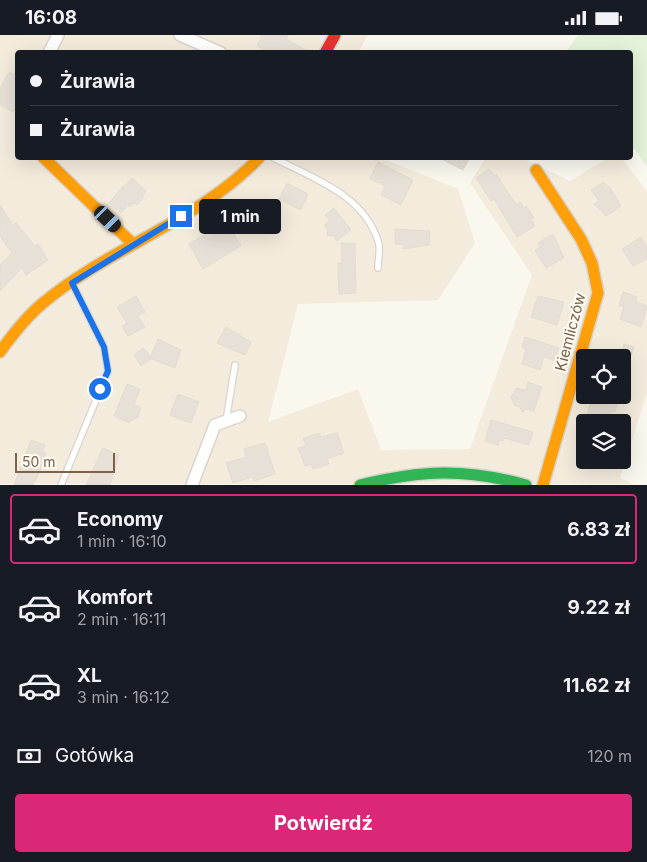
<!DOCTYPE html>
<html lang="pl">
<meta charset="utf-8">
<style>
body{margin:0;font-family:Inter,sans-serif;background:#20242c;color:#f1f3f6;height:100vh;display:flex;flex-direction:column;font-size:19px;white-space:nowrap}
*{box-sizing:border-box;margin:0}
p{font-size:16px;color:#9ea1a6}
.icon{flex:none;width:28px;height:28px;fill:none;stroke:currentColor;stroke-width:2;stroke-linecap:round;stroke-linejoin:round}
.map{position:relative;height:450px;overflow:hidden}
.sheet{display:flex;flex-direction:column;background:#171b24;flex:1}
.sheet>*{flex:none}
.guide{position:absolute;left:15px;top:15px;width:618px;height:110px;border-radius:5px;box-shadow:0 5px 20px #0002;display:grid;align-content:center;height:110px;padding:0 15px;background:#171b24}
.tools{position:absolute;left:576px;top:314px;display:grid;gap:10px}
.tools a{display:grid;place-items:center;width:55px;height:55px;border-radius:5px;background:#171b24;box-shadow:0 5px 20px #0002;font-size:25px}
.scale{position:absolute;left:15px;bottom:12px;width:100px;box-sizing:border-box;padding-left:5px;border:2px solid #7d624a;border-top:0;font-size:14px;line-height:18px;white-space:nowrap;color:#7d624a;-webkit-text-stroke:4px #fffcf3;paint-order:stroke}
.end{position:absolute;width:22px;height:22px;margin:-11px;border:6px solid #1a73e8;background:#fff;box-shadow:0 0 0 2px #fff}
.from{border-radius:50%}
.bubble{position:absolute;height:35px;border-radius:5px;background:#171b24;box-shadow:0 5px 20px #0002;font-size:16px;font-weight:700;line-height:35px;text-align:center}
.car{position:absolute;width:15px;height:30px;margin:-15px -8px;border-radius:6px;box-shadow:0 0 4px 1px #0007;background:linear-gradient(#222 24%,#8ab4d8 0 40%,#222 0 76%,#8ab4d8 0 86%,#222 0)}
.guide b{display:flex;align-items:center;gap:18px;height:48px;font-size:19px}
.guide b+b{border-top:1px solid #363941}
.guide i{width:12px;height:12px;background:#f1f3f6}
ul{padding:9px 0 0;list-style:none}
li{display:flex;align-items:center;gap:15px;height:70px;margin:0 10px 8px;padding:0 5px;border:2px solid transparent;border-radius:5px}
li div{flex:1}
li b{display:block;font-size:19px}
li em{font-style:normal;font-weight:700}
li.active{border-color:#db2777}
li>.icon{width:45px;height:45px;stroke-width:1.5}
.pay{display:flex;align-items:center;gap:12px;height:55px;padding:0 15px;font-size:19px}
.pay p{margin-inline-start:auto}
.cta{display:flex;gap:10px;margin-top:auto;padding:10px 15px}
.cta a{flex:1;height:58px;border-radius:5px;background:#db2777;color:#fff;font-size:20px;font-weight:700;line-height:58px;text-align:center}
.status{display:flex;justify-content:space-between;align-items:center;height:35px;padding:0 25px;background:#171b24;direction:ltr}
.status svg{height:14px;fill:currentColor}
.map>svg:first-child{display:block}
.residential{fill:#f3ebdc;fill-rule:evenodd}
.green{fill:#e4f2d9}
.building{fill:#e7e0d6;stroke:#e4dcd0}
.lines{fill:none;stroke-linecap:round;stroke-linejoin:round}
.lane-casing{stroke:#dad4cd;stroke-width:8}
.street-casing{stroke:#dad4cd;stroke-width:14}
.fast-casing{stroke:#d8d3ca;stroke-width:14}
.slow-casing{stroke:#d8d3ca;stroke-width:14}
.jam-casing{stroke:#d8d3ca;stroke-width:14}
.lane{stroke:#fefefd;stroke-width:5.5}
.street{stroke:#fefefd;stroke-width:11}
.fast{stroke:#30b455;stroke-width:11}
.slow{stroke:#ff9f0a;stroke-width:11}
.jam{stroke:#e5322d;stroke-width:11}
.route{stroke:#1a73e8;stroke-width:6}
.labels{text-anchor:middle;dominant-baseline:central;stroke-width:4;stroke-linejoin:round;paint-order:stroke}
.street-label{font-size:15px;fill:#7d624a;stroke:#fffcf3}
</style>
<div class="status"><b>16:08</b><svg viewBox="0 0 49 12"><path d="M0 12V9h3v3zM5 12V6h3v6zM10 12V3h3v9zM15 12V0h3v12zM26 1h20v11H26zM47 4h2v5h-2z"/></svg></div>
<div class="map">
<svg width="647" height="450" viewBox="0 0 647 450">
<rect width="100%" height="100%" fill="#faf7ef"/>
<path class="residential" d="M0 0H368L358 18H18V122L381 123 458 154 475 208 438 265 298 269 268 387 358 354 381 415 470 414 532 240 470 148 486 123H522L570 146 608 123H622L647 157V358L620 443 633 449H0ZM585 322H622V360H585ZM585 388H622V425H585Z"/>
<path class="green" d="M578 0H647V132L635 114 630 113V18L566 17Z"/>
<path class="building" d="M262 0H288L286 4 311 18H270L257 11Z
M9 37 18 41V69L13 77 0 70V54Z
M438 122H470L463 135Z
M378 127 413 145 401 170 381 160 385 151 370 144Z
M489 134 494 141 496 139 516 169 520 167 524 173 526 171 534 183 531 184 535 191 517 202 494 164 491 166 476 143Z
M132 143 146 156 142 160 144 162 137 170 134 168 130 172 128 170 121 178 109 168 123 151 124 152Z
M604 147 608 153 609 151 621 171 606 181 594 169 599 166 591 155Z
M287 148 308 159 301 175 279 164Z
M0 170 13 190 16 188 35 211 38 209 48 225 26 240 22 233 0 256V230L12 218 0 201Z
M334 173 351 195 337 206 333 201 327 200 328 195 324 190 330 186 325 180Z
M226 187 241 211 203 234 189 209Z
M395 194 430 196 429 210 403 214V209H395Z
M553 199 564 223 546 233 535 215 540 212 538 208Z
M641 202 647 212V224L633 231 622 214Z
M341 208H355L356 258 339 259 338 228H342Z
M623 257 637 262 636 267 647 271 641 292 620 284 624 272 619 270Z
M136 261 145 277 138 281 145 292 128 301 122 291 127 288 117 272Z
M538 261 564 267 557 290 531 282Z
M226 292 251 307 245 320 217 308Z
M525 302 559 313 555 326 544 322 540 335 522 329 526 314 522 312Z
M158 304 181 315 175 333 151 324 141 331 134 320 143 313 151 321Z
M624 309 634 312 631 322H620Z
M528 347 542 352 534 376 526 374 522 377 520 372 514 370 511 362 517 353 526 355Z
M127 349 140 354 134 369 141 373 138 382 130 386 129 388 114 381Z
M178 359 199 367 191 388 170 380Z
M596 360H615L613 365 618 366 615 377 611 376 608 385 587 379 591 367H593Z
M491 385 533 397 529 410 504 403 503 406 499 405 498 410 485 406Z
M320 398 321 402 337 398 344 418 327 424 329 429 313 434 311 429 305 431 298 413 306 411 303 403Z
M31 405 45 410 42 417 46 418 39 438 33 450H14Z
M265 408 275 439 254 446 252 442 233 448 226 428 246 422 244 414Z
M103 413 119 420 110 450H86Z"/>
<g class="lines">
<g class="lane-casing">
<path id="lane" d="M272 122C312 143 363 159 378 206 381 213 378 224 378 233
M226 386 235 330
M61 450 108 336 104 312 72 248"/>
</g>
<g class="street-casing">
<path id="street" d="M180 0 221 18
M49 18 58 0
M192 450 215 390 240 381"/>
</g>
<g class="fast-casing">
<path id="fast" d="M360 450C421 435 465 433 526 450"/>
</g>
<g class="slow-casing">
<path id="slow" d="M43 122 133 209
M536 135 581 204 592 228 598 258 543 450
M0 317C13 299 26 282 43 268 110 212 199 186 260 122"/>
</g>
<g class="jam-casing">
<path id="jam" d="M325 18 335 0"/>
</g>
<use href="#lane" class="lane"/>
<use href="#street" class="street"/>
<use href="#fast" class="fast"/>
<use href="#slow" class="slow"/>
<use href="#jam" class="jam"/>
</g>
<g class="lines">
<path class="route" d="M100 354 108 336 104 312 72 248 181 181"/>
</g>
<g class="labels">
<g class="street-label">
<text transform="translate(570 297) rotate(-75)">Kiemliczów</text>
</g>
</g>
</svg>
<div class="tools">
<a><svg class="icon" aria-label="locate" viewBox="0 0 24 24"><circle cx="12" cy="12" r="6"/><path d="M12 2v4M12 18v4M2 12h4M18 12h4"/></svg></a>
<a><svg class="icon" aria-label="layers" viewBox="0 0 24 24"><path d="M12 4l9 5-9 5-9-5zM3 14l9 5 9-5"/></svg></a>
</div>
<div class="scale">50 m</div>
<i class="end from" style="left:100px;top:354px"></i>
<i class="end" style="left:181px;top:181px"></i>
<div class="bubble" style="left:199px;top:164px;width:82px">1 min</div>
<i class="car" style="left:108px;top:184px;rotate:134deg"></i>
<div class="guide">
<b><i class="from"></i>Żurawia</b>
<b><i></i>Żurawia</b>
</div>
</div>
<section class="sheet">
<ul>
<li class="active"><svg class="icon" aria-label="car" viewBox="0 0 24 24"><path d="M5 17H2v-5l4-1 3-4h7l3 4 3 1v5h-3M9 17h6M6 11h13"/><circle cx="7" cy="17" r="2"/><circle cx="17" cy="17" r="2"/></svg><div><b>Economy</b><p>1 min · 16:10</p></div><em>6.83 zł</em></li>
<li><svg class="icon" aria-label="car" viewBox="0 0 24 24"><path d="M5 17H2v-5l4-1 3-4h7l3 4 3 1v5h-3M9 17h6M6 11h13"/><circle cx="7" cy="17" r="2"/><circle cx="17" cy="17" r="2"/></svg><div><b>Komfort</b><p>2 min · 16:11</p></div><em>9.22 zł</em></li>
<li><svg class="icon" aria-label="car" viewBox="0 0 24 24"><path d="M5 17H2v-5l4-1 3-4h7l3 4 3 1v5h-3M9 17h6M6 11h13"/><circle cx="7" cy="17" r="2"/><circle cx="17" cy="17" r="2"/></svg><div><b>XL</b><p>3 min · 16:12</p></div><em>11.62 zł</em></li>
</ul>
<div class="pay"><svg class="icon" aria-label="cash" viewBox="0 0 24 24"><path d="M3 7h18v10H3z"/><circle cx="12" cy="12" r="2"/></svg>Gotówka<p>120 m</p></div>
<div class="cta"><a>Potwierdź</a></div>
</section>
